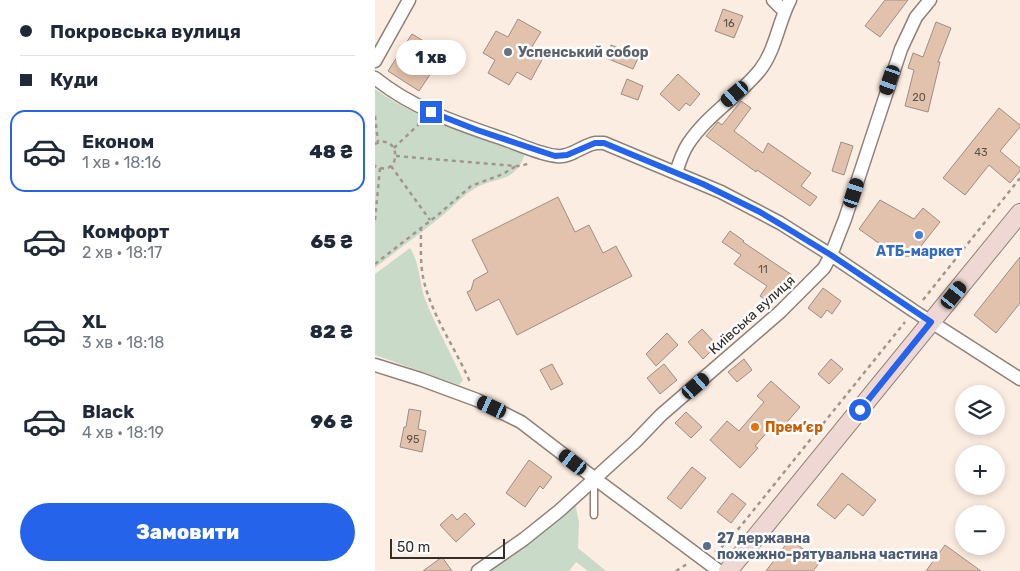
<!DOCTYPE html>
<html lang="uk">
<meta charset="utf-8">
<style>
body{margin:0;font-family:Rubik,sans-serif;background:#f2f2f3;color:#1f2937;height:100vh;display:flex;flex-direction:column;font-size:19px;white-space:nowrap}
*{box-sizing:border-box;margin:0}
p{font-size:16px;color:#747a83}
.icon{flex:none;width:28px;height:28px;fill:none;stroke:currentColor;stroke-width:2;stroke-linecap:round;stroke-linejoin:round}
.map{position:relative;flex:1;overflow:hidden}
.side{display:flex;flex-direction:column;background:#fff;width:375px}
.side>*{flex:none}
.hud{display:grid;align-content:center;height:110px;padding:0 20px;background:#fff}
.buttons{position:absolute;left:580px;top:385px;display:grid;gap:10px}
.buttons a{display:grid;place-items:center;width:50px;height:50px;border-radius:50%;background:#fff;box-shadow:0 2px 8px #0003;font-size:25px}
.scale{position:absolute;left:15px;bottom:12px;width:115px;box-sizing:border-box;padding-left:5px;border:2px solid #342e2b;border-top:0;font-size:14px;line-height:18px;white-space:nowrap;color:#342e2b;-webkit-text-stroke:4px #fdfdfd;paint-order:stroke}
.end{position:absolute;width:22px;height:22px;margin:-11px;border:6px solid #2563eb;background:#fff;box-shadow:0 0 0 2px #fff}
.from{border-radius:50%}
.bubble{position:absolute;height:35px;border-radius:18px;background:#fff;box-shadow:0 2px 8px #0003;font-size:16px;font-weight:800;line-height:35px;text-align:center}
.car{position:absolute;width:15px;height:30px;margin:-15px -8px;border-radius:6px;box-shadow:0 0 4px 1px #0007;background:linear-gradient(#222 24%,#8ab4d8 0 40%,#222 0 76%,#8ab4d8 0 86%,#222 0)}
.hud b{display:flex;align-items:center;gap:18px;height:48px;font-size:19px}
.hud b+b{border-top:1px solid #e0e1e3}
.hud i{width:12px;height:12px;background:#1f2937}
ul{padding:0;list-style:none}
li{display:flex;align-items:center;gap:15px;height:82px;margin:0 10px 8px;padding:0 10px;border:2px solid transparent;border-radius:15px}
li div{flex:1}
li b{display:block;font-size:19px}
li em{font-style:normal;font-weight:800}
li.on{border-color:#2563eb}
li>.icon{width:45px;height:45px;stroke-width:1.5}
.primary-button{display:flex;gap:10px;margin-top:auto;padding:10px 20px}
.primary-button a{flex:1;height:58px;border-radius:30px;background:#2563eb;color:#fff;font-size:20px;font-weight:800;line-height:58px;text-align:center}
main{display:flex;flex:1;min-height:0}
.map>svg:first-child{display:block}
.green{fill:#cadac9}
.building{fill:#e2c2ac;stroke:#9c8e85}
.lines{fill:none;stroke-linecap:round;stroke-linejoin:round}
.lane-casing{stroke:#8f8178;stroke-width:9}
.street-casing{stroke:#8f8178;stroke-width:15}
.secondary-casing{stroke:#8f8178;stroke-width:20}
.path{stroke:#a1968f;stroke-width:2.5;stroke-dasharray:4 4;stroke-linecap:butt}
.lane{stroke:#fff;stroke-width:6}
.street{stroke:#fff;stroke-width:12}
.secondary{stroke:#efd7d3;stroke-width:18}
.route{stroke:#2563eb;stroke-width:6}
.worship-dot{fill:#6b7280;stroke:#fdfdfd;stroke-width:2}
.shop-dot{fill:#3f7fe0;stroke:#fdfdfd;stroke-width:2}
.food-dot{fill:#e8710a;stroke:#fdfdfd;stroke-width:2}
.service-dot{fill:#5c6f8a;stroke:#fdfdfd;stroke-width:2}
.labels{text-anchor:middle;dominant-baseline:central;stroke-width:5;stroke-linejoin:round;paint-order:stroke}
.number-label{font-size:11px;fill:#60534b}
.worship-label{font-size:14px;font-weight:bold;fill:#5b616d;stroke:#fdfdfd;text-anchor:start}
.shop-label{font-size:14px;font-weight:bold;fill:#366cbe;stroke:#fdfdfd}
.street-label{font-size:14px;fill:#342e2b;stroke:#fdfdfd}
.food-label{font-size:14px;font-weight:bold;fill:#c56008;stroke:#fdfdfd;text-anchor:start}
.service-label{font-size:14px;font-weight:bold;fill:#4e5e75;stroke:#fdfdfd;text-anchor:start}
</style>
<main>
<section class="side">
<div class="hud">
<b><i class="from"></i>Покровська вулиця</b>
<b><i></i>Куди</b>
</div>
<ul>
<li class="on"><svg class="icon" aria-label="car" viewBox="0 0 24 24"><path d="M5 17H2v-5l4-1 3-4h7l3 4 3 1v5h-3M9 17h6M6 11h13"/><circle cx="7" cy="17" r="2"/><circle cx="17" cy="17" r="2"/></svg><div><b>Економ</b><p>1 хв · 18:16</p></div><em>48 ₴</em></li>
<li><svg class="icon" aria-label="car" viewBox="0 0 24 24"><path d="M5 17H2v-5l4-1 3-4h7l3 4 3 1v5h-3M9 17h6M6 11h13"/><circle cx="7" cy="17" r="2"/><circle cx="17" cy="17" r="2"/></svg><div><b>Комфорт</b><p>2 хв · 18:17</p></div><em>65 ₴</em></li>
<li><svg class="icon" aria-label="car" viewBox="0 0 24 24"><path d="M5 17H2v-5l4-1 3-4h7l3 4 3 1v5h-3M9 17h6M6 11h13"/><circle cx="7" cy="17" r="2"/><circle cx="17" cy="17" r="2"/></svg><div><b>XL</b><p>3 хв · 18:18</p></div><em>82 ₴</em></li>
<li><svg class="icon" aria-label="car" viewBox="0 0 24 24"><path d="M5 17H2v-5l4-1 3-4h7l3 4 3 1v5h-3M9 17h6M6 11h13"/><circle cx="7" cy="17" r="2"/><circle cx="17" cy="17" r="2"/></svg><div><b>Black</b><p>4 хв · 18:19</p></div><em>96 ₴</em></li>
</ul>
<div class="primary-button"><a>Замовити</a></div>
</section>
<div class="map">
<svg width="645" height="571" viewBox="0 0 645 571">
<rect width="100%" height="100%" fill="#fcede2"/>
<path class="green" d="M0 89C45 121 98 136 150 154 139 185 122 175 99 189 87 196 78 207 67 216 45 234 22 250 0 268Z
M35 248C45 263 44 282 50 299 61 327 76 353 88 380L84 385 0 355V274Z
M200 503 204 522 203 548 231 571H213L201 562 194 571H109Z"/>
<path class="building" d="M510 0H533L505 37 490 26Z
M348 9 368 16 359 38 340 31Z
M143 19 166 32 155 50 168 58 156 80 142 72 134 85 113 73 120 60 108 53 121 31 133 37Z
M561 22 576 28 563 62H565L553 112 530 106 539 70 533 68 538 53 548 57Z
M37 34 60 48 47 68 56 73 44 91 13 71Z
M236 45 264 56 258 69 231 58Z
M303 74 325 94 315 106 311 103 304 111 285 94Z
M252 79 268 86 263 100 246 94Z
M366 101 376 108 359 131 388 153 393 143 436 173 426 186 442 197 435 206 382 170 381 172 331 136 343 122 347 125Z
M624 108 645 125V127L625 151 645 168V171L635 183 614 165 590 195 568 178Z
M466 142 478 146 469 175 457 171Z
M183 197 200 232 214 225 228 253 241 246 257 276 142 335 124 299 101 311 92 292 96 290 99 280 113 272 97 240Z
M505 200 539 219 548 208 565 222 546 246 554 252 544 257 530 256 520 253 512 249 484 229Z
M355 231 369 241 368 242 417 275 397 304 385 296 392 286 359 264 366 255 347 242Z
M645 257V303L621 333 599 315Z
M448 288 466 301 457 314 452 310 446 318 433 308Z
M327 329 342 345 328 359 313 342Z
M292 333 303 345 281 366 271 354Z
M369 359 377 370 362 382 353 372Z
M456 359 468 369 454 384 443 374Z
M177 364 188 384 176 390 165 370Z
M289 364 302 380 285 394 272 378Z
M396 381 425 407 406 429 400 423 380 446 383 448 365 468 335 440 352 421 364 431 389 402 382 396Z
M34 409 46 411 43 429 51 431 47 452 25 447 29 427H31Z
M311 412 327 427 316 438 300 423Z
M154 460 177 477 168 489 165 486 150 507 131 493Z
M317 467 331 478 306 509 292 498Z
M467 473 501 500 488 516 473 504 460 519 442 505Z
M357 493 371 504 356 523 342 512Z
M90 513 100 524 81 542 65 525 77 514 82 520Z
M415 539 445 562 438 571H391Z
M570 545 606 571H551Z
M67 557 77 571H48Z"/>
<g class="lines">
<g class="lane-casing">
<path id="lane" d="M219 479V515"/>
</g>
<g class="street-casing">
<path id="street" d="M398 0 405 7 410 11
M0 61 34 0
M0 78C39 110 88 125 134 141 148 146 168 155 182 156 196 158 207 145 221 143 224 143 226 143 229 143L346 192 405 223 456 255 539 311 645 379
M301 173C304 163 307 153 313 144 332 115 363 97 385 70 401 49 403 23 415 0
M0 365 45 379 102 400 146 422 219 478 344 571
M103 571 149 539 184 511 260 442 286 415 405 312 449 268 456 255 470 219 526 49 541 17 555 0"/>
</g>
<g class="secondary-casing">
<path id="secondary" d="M353 571 645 213"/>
</g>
<path class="path" d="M0 116 3 142
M0 144C27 131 27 180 0 166
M19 148 46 122
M21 156 141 166H146L155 163
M16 166 55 220
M0 220 5 168
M46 227C46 244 45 261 48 277 56 315 80 347 95 382
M0 264 64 214 96 186 128 174 141 166
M548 300 645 178
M340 552 346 548 365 527 530 322
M301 571 312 564"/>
<use href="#lane" class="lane"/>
<use href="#street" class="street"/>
<use href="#secondary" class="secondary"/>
</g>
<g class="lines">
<path class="route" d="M56 112 102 130 180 156 192 155 220 143H229L328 184 385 212 415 230 456 255 556 322 485 410"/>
</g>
<circle class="worship-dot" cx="133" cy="52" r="5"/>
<circle class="shop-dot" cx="544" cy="235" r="5"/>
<circle class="food-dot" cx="380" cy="427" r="5"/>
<circle class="service-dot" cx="332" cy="546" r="5"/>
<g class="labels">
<g class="number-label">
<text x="354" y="23">16</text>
<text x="544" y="97">20</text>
<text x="606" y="152">43</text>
<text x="388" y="269">11</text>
<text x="38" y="439">95</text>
</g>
<g class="worship-label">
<text x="143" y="52">Успенський собор</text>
</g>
<g class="shop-label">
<text x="544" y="251">АТБ-маркет</text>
</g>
<g class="street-label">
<text transform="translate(377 315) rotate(-42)">Київська вулиця</text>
</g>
<g class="food-label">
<text x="390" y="427">Прем’єр</text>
</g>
<g class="service-label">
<text x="342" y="538">27 державна<tspan x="342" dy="16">пожежно-рятувальна частина</tspan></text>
</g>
</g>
</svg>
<div class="buttons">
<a><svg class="icon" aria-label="layers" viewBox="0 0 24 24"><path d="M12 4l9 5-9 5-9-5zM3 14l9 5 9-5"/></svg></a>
<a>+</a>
<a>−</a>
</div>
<div class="scale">50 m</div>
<i class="end from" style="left:485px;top:410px"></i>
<i class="end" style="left:56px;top:112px"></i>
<div class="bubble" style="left:21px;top:40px;width:70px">1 хв</div>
<i class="car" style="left:515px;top:80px;rotate:199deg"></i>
<i class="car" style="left:360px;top:94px;rotate:229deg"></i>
<i class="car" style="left:479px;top:193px;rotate:18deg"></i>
<i class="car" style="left:579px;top:295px;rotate:39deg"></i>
<i class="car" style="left:321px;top:386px;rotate:49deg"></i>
<i class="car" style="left:117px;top:407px;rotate:295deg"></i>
<i class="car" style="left:198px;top:462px;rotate:308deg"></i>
</div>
</main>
